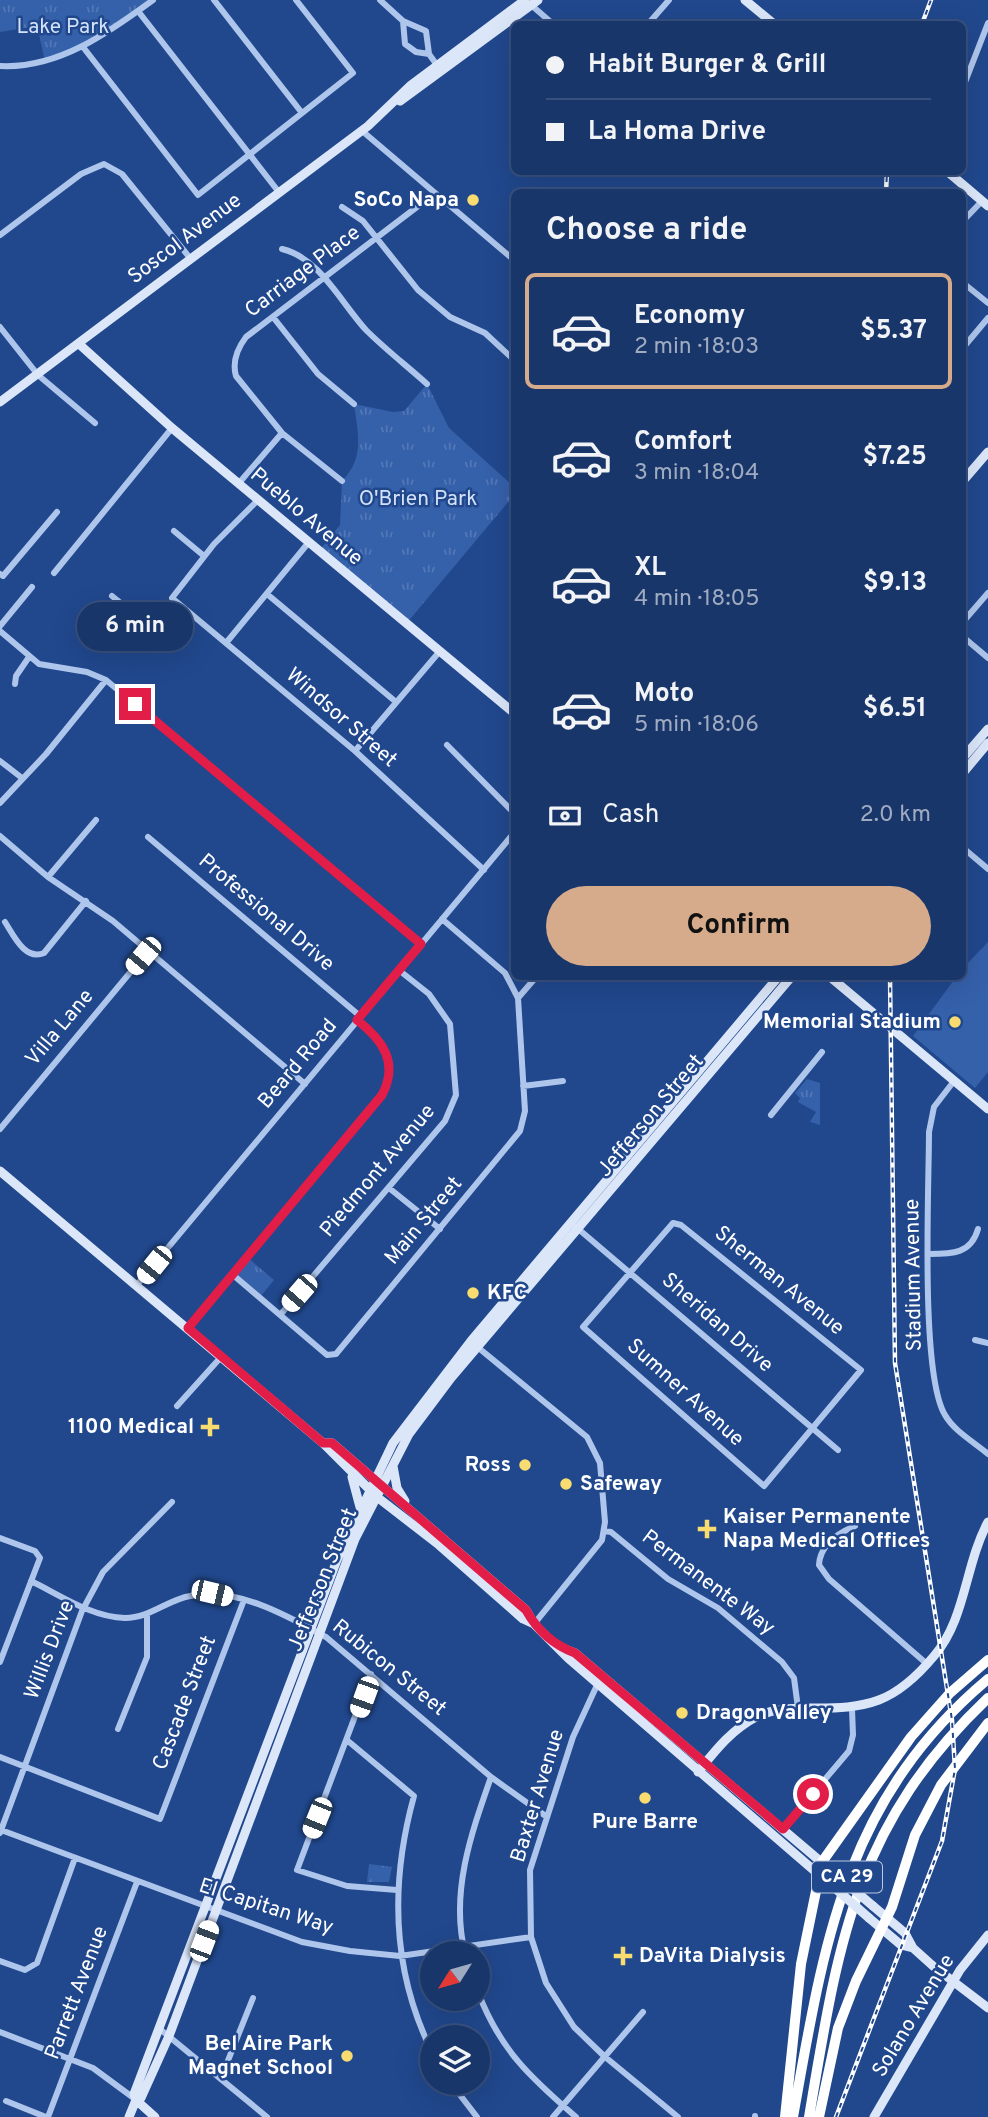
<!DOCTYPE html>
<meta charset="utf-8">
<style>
body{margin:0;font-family:Overpass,sans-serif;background:#223e70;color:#f1f3f6;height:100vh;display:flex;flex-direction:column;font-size:26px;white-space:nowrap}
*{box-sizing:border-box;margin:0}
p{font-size:23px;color:#9fabc1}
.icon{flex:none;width:38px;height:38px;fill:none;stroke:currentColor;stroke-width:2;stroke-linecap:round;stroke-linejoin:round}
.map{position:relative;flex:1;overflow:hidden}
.drawer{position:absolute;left:511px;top:189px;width:455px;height:791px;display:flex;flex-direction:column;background:#19366a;border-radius:10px;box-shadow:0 7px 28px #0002,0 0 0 2px #37507e}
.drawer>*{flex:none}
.top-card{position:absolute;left:511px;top:21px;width:455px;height:154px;border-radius:10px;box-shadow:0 7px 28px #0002,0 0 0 2px #37507e;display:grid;align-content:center;height:154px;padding:0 35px;background:#19366a}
.needle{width:46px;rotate:233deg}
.tools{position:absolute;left:420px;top:1941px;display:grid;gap:14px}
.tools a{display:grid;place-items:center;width:70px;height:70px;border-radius:50%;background:#19366a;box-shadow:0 7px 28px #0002,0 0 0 2px #37507e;font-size:35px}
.end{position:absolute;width:32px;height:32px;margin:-16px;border:9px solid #e11d48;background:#fff;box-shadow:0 0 0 4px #fff}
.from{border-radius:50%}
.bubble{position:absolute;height:49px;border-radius:24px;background:#19366a;box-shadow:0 7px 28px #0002,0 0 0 2px #37507e;font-size:23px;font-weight:700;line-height:49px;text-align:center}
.car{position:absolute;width:21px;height:42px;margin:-21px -10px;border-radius:9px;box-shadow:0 0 5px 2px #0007;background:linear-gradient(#fff 24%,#345 0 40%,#fff 0 76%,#345 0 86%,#fff 0)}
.top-card b{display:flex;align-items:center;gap:24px;height:66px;font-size:26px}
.top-card b+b{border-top:2px solid #37507e}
.top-card i{width:18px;height:18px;background:#f1f3f6}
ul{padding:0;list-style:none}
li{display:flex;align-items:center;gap:21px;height:116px;margin:0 14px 10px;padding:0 21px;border:4px solid transparent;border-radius:10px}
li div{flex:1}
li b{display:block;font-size:26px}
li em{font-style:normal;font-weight:700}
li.active{border-color:#d6ab8b}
li>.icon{width:63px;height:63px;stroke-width:1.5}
h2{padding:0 35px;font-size:32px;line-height:84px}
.pay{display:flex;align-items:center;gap:18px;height:77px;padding:0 35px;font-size:26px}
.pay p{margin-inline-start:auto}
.action{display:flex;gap:14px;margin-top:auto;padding:14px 35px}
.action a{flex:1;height:80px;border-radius:42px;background:#d6ab8b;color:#111;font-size:28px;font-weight:700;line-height:80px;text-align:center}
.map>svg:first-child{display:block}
.grass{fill:url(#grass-tufts)}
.garden{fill:#3560aa}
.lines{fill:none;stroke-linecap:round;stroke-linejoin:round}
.street{stroke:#afc6ec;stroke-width:6}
.secondary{stroke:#dbe6f9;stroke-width:9}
.highway{stroke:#fff;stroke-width:10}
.rail-casing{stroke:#fff;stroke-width:4.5}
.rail{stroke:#21488d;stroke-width:2;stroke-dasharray:5;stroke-linecap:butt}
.secondary-bridge{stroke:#dbe6f9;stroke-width:9}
.route{stroke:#e11d48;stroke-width:9}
.poi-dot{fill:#f8dc70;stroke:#21488d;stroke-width:2.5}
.labels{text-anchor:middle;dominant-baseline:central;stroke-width:5;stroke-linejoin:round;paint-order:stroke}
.shield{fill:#21488d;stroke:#bcc8dd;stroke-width:2}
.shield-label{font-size:19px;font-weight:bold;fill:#fff}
.park-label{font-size:21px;fill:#d4e2f9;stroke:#21488d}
.poi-label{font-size:21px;font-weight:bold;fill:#fff;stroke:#21488d;text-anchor:end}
.street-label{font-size:21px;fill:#fff;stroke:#21488d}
</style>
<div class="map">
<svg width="988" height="2117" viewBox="0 0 988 2117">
<defs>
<pattern id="grass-tufts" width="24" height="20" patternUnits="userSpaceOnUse" patternTransform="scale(1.75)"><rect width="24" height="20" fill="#3560aa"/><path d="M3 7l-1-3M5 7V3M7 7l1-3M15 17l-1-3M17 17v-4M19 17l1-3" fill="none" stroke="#5378b7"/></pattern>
</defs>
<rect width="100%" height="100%" fill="#21488d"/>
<path class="grass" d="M0 0H153L83 47 45 61 37 26 0 32Z
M427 384 449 428 514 487V495L406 624 319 551 340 525 342 481C365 458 358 434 354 404L393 412 404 411Z
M807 1079 820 1083V1125L810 1122 816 1112 798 1102 800 1098 795 1093Z
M247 1257 274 1280 260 1297 232 1274Z
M369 1864 392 1867 389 1882H367Z"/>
<path class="garden" d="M988 942V1072L975 1088 913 1036 956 977 962 976 963 968Z"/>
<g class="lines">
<path class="street" d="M214 0 302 113
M380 0 403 21 426 31 429 54 439 68
M530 4 553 24
M138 11 278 191
M403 21 405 44 416 52 429 54
M648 24 669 0
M83 47 198 195 353 73 296 0
M0 66C58 69 108 33 153 0
M962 90 988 23
M361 130 514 260
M342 207 363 221 418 290 450 317 485 333 514 360
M962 222 982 201
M0 235 81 174 104 164 122 174 190 258
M282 249C320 258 341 303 366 330 385 349 407 366 427 384
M962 282 988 303
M273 317 318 374 354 404
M0 327 38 375 95 423
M962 349 988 318
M514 441V442
M342 481 282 433 236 376C232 362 237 349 246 337L434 194
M239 483 282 433
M258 500 214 544 172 598 355 751 484 870
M174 531 204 556
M54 573 172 428
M0 574 3 576 57 512
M267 594 396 702
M112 596 150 627 175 601
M962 623 988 593
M0 626 32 587
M0 631 39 664 87 672 106 680 421 944
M962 636 988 658
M226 643 309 542
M15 684 16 676 29 657
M447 745 514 813
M355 751 440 651
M0 761 22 778
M0 803 46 754 106 680
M0 836 48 877 113 921 305 1084
M148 837 360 1016
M962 847 988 869
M48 877 96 820
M442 919 505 973 518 998
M5 922C14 936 25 961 44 953L86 901
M954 1081 934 1107 929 1132C929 1188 920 1373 945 1415 954 1431 974 1442 988 1454
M523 1086 563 1081
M771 1115 822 1052
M0 1129 148 951
M389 1188 440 1229
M673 1223 681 1225 861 1370 764 1486 583 1327Z
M576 1227 838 1450
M929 1254C952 1254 971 1254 978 1229
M232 1274 327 1355 336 1354 520 1131 525 1111 518 998 537 976
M136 1286 514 833
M281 1314 445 1121 456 1095 450 1024 429 994 400 971
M188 1328 385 1090C399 1059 380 1038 357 1020
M975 1340 988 1343
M475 1345 587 1437 600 1463 605 1522 602 1540 534 1624
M177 1406 221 1357
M855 1526C838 1533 820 1545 819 1565L829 1579 927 1664
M604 1531 611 1532 668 1579 718 1608 782 1662 794 1678 798 1708
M0 1538 35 1551 40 1558 0 1662
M31 1581C60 1595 91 1617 125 1618 150 1618 167 1600 190 1596 235 1586 288 1616 326 1637L491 1777 547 1817
M371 1674 297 1870 347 1886 397 1890
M598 1683 573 1737 530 1870 531 1937 546 1983 574 2027 604 2056 678 2117
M118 1729 147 1657V1615
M348 1741 414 1796C390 1883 392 1971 432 2052
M0 1757 160 1819 244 1600
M783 1829 849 1751 853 1735 852 1709
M1 1830 302 1942 350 1951 400 1956 531 1937
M0 1833 82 1611 103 1572 172 1502
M465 1953C450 1893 471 1834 491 1777
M0 1961 25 1970 37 1963 75 1858
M478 1992C500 2050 531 2078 576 2117
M161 2030 267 2117
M0 2032 93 2068 135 2099
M221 2078 253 1998
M450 2082 477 2117
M6 2101 46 2117
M48 2117 137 1882
M553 2117 643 2012
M755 2117V2116"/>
<path class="secondary" d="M745 0 774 24
M400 101 538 0
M948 172 988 206
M79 344 172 428 514 713
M0 402 368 126 411 85 525 0
M962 482 988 452
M962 759 988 729
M962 774 988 743
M829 976 988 1109
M0 1171 323 1443 377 1497 439 1545 523 1619 534 1624 568 1658 824 1879
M323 1443H332L526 1610 534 1624
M393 1466 397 1488 405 1501
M352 1477 360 1507
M562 1648 575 1653 833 1872
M698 1772C715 1751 731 1730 756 1717 772 1709 790 1708 808 1708 868 1709 895 1703 934 1656 966 1619 965 1564 988 1522
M873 1906 905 1933 913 1948 933 1966 988 2008
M869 1918 901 1945 913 1948
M136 2100 141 2098 169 2036 355 1539 409 1434 451 1378 792 976
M136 2100 155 2117
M129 2117 136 2100 134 2094 337 1560 393 1443 471 1341 779 976
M874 2117 960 1970 988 1935"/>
<path class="highway" d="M785 2117 801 1964 822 1862 911 1737 950 1693 988 1660
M793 2117C824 1944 844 1800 988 1679
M809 2117C838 1945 854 1825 988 1698
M819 2117 838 2028 856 1981 892 1907 915 1835 941 1785 988 1723"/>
<g class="rail-casing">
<path id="rail" d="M922 24 931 0
M886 192 887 172
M836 2117 942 1841 955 1769 952 1720 895 1363 890 976"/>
</g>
<use href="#rail" class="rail"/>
<path class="secondary-bridge" d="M833 1872 873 1906
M828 1882 869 1918"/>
</g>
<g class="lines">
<path class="route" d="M135 704 421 944 357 1020C383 1040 399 1063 382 1095L188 1328 323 1443H332L526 1610C537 1630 554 1645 575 1653L783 1829 813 1794"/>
</g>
<g class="poi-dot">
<circle cx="473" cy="200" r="7"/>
<circle cx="955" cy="1022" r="7"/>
<circle cx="473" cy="1293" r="7"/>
<path d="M206.5 1416.5h7v7h7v7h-7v7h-7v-7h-7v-7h7z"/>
<circle cx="525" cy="1465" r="7"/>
<circle cx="566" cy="1484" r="7"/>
<path d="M703.5 1518.5h7v7h7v7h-7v7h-7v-7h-7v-7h7z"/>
<circle cx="682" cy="1713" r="7"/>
<circle cx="645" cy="1798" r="7"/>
<path d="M619.5 1945.5h7v7h7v7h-7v7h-7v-7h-7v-7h7z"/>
<circle cx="347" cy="2056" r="7"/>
</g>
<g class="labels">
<rect class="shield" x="812" y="1861.5" width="70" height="31" rx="5"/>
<g class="shield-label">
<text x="847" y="1877">CA 29</text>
</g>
<g class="park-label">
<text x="63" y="27">Lake Park</text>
<text x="418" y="499">O'Brien Park</text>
</g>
<g class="poi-label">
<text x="459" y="200">SoCo Napa</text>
<text x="941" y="1022">Memorial Stadium</text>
<text x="487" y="1293" text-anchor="start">KFC</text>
<text x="194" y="1427">1100 Medical</text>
<text x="511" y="1465">Ross</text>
<text x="580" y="1484" text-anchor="start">Safeway</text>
<text x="723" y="1517" text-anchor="start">Kaiser Permanente<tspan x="723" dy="24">Napa Medical Offices</tspan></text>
<text x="696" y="1713" text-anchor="start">Dragon Valley</text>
<text x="645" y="1822" text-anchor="middle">Pure Barre</text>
<text x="639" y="1956" text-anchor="start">DaVita Dialysis</text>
<text x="333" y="2044">Bel Aire Park<tspan x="333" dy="24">Magnet School</tspan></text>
</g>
<g class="street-label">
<text transform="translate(185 239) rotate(-37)">Soscol Avenue</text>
<text transform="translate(303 272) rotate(-37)">Carriage Place</text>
<text transform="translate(306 517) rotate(40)">Pueblo Avenue</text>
<text transform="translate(341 718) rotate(41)">Windsor Street</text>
<text transform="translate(266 913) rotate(40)">Professional Drive</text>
<text transform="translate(60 1028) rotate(-50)">Villa Lane</text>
<text transform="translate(298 1064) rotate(-50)">Beard Road</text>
<text transform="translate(651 1116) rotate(-50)">Jefferson Street</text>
<text transform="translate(378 1171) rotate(-50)">Piedmont Avenue</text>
<text transform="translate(424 1221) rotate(-50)">Main Street</text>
<text transform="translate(914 1275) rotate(-91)">Stadium Avenue</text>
<text transform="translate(779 1281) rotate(39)">Sherman Avenue</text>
<text transform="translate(717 1323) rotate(41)">Sheridan Drive</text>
<text transform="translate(685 1393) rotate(42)">Sumner Avenue</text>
<text transform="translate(323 1580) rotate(-68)">Jefferson Street</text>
<text transform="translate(708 1583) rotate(37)">Permanente Way</text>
<text transform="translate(50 1650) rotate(-69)">Willis Drive</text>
<text transform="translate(389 1668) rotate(39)">Rubicon Street</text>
<text transform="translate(185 1703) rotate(-69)">Cascade Street</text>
<text transform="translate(538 1796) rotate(-73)">Baxter Avenue</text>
<text transform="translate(266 1907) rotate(18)">El Capitan Way</text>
<text transform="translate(77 1993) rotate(-69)">Parrett Avenue</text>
<text transform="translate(914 2016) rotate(-59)">Solano Avenue</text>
</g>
</g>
</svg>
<div class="tools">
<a><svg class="needle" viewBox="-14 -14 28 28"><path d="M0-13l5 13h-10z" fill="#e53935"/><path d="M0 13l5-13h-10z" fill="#9fabc1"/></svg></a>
<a><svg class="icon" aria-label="layers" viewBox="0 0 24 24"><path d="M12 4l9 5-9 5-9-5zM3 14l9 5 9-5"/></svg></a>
</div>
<i class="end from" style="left:813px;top:1794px"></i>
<i class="end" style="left:135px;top:704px"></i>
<div class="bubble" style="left:77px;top:602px;width:116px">6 min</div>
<i class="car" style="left:143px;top:956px;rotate:220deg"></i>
<i class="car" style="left:154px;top:1265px;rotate:219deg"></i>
<i class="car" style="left:299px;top:1293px;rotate:221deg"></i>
<i class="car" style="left:212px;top:1593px;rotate:103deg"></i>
<i class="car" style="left:364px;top:1697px;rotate:200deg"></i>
<i class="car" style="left:317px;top:1818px;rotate:202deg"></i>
<i class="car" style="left:204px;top:1941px;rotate:21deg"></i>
<div class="top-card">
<b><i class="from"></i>Habit Burger &amp; Grill</b>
<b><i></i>La Homa Drive</b>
</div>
<section class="drawer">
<h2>Choose a ride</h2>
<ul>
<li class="active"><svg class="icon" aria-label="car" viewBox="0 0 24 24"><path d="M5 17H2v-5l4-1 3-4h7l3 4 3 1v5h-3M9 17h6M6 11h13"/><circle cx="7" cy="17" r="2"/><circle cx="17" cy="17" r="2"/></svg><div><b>Economy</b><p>2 min · 18:03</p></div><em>$5.37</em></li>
<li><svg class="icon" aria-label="car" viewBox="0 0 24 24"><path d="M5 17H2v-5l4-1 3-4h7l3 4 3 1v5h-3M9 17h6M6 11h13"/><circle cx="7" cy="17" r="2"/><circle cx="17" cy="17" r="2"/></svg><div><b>Comfort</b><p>3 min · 18:04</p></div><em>$7.25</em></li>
<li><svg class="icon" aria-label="car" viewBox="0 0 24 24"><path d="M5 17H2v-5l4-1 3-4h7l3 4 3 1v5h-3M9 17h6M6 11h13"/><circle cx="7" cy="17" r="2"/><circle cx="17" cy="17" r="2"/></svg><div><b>XL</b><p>4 min · 18:05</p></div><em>$9.13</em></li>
<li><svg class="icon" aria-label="car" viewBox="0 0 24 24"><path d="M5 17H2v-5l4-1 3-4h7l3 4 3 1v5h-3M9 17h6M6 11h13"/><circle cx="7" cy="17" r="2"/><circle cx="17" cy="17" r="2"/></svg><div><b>Moto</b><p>5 min · 18:06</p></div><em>$6.51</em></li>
</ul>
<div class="pay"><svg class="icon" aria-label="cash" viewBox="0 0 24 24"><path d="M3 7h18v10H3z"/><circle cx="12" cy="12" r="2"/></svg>Cash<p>2.0 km</p></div>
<div class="action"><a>Confirm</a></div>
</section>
</div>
